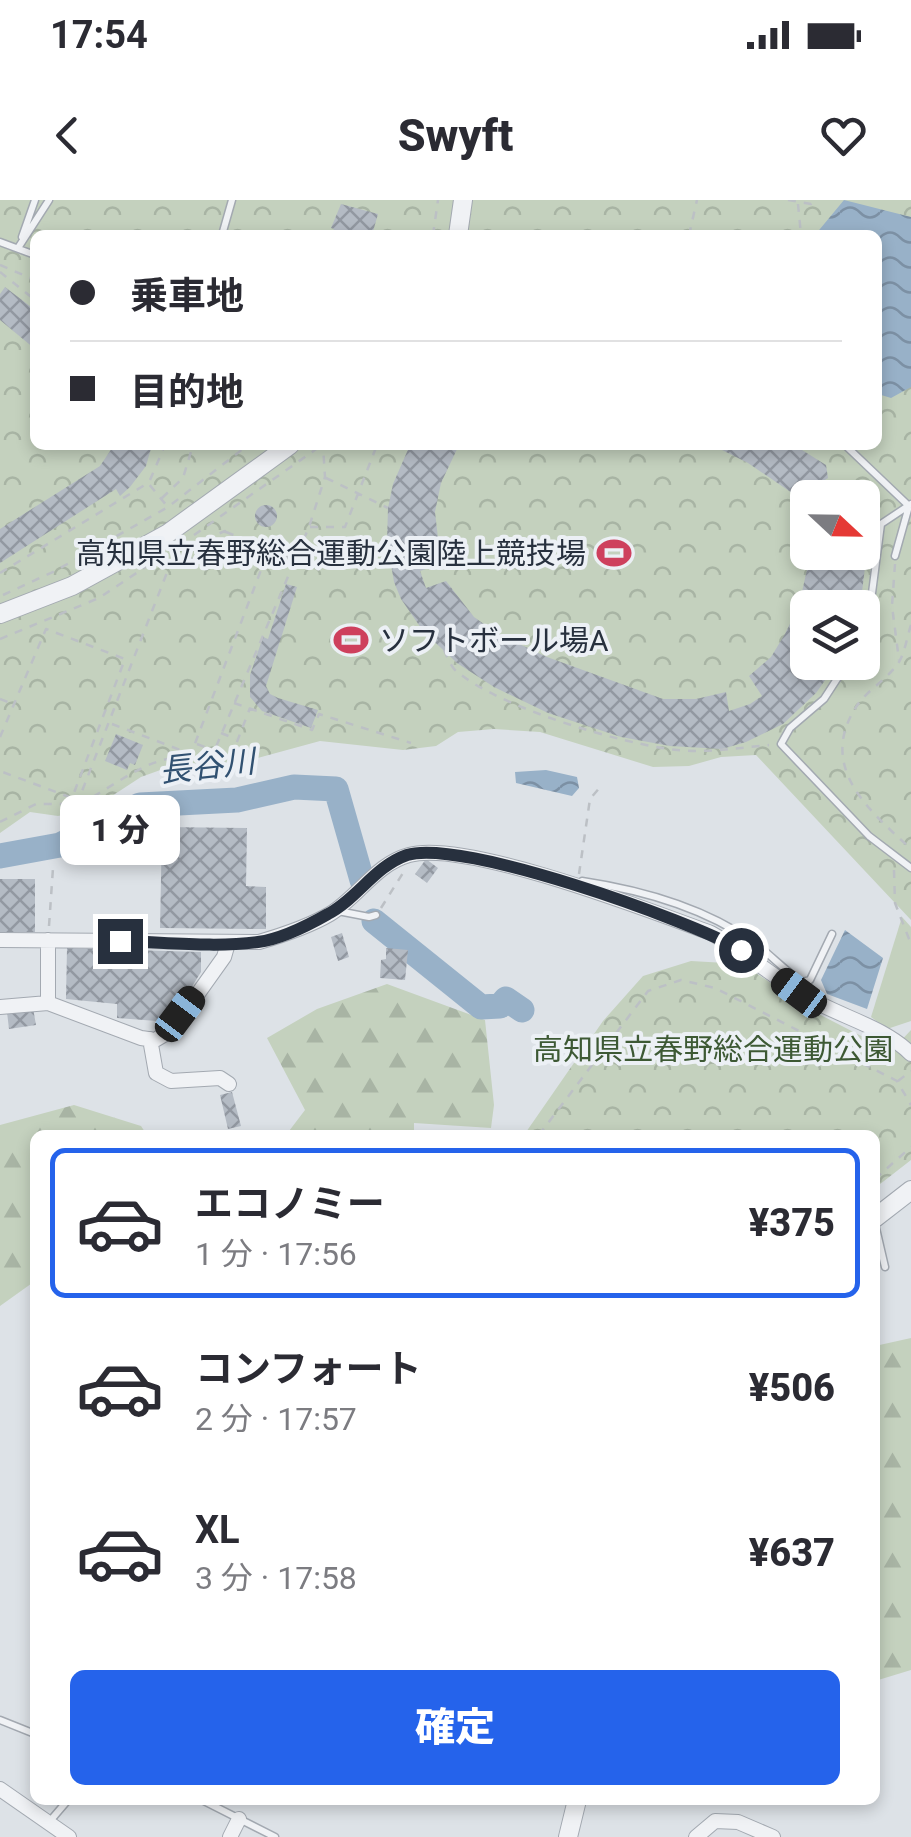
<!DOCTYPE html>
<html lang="ja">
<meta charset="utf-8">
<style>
body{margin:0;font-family:Roboto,"Noto Sans JP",sans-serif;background:#f2f2f3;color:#2b2b33;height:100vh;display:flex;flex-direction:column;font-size:38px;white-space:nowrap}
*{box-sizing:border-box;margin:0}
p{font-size:32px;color:#7c7c81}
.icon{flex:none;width:55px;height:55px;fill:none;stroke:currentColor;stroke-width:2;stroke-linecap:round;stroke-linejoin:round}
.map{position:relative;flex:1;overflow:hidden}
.drawer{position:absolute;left:30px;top:930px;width:850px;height:675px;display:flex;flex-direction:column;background:#fff;border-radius:15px;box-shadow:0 5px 15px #0003}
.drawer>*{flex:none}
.banner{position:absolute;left:30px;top:30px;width:852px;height:220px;border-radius:15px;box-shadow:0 5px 15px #0003;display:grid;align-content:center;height:220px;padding:0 40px;background:#fff}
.needle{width:65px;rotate:112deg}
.buttons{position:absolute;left:790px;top:280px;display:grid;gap:20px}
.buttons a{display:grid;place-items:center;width:90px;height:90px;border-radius:15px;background:#fff;box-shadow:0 5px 15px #0003;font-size:50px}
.end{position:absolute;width:45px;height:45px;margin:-22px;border:12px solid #27303e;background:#fff;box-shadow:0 0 0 5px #fff}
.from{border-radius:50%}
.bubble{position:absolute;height:70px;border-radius:15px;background:#fff;box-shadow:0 5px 15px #0003;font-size:32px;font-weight:800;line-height:70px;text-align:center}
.car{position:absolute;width:30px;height:60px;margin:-30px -15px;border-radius:12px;box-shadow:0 0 8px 2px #0007;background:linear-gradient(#222 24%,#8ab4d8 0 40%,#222 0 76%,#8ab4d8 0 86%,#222 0)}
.banner b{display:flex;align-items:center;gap:35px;height:95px;font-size:38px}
.banner b+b{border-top:2px solid #e1e1e2}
.banner i{width:25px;height:25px;background:#2b2b33}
ul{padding:18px 0 0;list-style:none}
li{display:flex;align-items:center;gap:30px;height:150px;margin:0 20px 15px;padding:0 20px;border:5px solid transparent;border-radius:15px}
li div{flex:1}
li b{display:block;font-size:38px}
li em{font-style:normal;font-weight:800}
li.active{border-color:#2563eb}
li>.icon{width:90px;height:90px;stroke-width:1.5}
.button{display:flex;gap:20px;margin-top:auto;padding:20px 40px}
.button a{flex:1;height:115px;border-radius:15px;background:#2563eb;color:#fff;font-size:40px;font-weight:800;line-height:115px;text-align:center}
.status{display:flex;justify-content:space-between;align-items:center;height:70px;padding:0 50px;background:#fff;direction:ltr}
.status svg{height:28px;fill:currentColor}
header{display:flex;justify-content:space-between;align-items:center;height:130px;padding:0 40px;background:#fff;font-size:45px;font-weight:800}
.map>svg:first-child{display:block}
.green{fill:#c4d1be}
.forest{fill:url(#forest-firs)}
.park{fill:url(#park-crowns);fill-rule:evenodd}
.water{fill:url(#water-waves)}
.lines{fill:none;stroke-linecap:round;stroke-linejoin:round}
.river{stroke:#98b1c8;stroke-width:25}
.building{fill:url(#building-cross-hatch)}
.service-casing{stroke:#a3a9b1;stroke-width:9}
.minor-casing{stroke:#a3a9b1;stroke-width:16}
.tertiary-casing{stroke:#a3a9b1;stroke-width:20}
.path{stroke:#bcc0c5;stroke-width:2.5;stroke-dasharray:8 8;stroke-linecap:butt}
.service{stroke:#f0f2f5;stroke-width:6}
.minor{stroke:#f0f2f5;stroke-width:14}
.tertiary{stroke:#f0f2f5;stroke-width:18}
.route{stroke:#27303e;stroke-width:12}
.labels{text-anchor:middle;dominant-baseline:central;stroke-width:8;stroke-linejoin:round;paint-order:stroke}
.poi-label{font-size:30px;fill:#27303e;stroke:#ecf0f5;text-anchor:end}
.park-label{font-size:30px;fill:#3d5934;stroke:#ecf0f5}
.water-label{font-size:32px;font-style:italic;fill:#315171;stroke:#ecf0f5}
</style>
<div class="status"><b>17:54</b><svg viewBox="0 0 49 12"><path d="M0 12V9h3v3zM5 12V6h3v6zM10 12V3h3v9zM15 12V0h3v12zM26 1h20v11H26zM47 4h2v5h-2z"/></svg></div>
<header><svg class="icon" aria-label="back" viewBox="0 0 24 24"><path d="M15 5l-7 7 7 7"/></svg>Swyft<svg class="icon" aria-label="heart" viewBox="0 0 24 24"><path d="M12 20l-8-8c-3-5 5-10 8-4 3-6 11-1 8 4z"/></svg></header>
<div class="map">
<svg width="911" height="1637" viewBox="0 0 911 1637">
<defs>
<pattern id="forest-firs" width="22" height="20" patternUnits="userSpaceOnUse" patternTransform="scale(2.5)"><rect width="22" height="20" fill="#c4d1be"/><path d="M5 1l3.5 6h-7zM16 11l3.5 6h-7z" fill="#a8b4a4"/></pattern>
<pattern id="park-crowns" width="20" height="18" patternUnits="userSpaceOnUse" patternTransform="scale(2.5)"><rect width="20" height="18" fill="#c4d1be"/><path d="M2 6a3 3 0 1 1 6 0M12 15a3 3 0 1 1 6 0" fill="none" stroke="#a8b4a4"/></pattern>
<pattern id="water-waves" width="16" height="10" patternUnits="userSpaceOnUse" patternTransform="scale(2.5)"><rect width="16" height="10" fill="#98b1c8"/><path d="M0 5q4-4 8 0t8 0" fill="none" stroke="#7c90a4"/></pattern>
<pattern id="building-cross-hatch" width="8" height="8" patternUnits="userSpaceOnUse" patternTransform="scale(2.5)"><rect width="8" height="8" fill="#b4bbc4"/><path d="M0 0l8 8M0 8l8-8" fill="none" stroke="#9298a1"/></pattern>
</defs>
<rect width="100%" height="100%" fill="#dde2e7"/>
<path class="green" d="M902 717 911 727V821L887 829 871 817Z"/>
<path class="forest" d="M387 784 485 820 494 905 491 928 414 923V935H286L305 910 267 838 317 809Z
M74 905 141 926 147 935H35V1081L0 1106V925Z
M911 1138V1470L875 1481V1146Z"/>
<path class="park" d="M0 0H911V720L756 555 721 557 689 566 653 567 540 532 494 529 458 532 436 546 403 550 320 541 243 562 177 564 141 577 92 609 58 616 30 612 0 633ZM35 35H878V245H35ZM808 298H862V352H808ZM808 408H862V462H808Z
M691 761 743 764 807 808 871 841 895 847 911 830V960L875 988V935H524L603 821 643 776Z"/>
<path class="water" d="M844 0 911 17V187L891 198 878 194V35H815Z
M546 570 577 577 579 588 572 596 516 583 515 572Z
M845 730 883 758 867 809 827 794 821 780Z"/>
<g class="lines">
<path class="river" d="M0 656 60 645 140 605 237 600 294 587 336 589 362 680
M374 721 481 807 500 806 506 799 522 810"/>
</g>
<path class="building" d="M341 4 378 14 372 35H332L334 29 331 28Z
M5 87 35 110V149L0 120V94Z
M114 245H152L146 266 130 287 120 296 116 289 0 363V329L100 266Z
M410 245H459L441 283 435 312 441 364 420 371 426 388 446 381 474 417 498 434 547 457 663 499H696L726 492 729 511 750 504 762 496 749 476 771 457 785 434 799 405 811 352H862V335H869L860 408H808V462H838L816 493 783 524 746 542 722 549 670 546 621 537 548 513 494 487 457 463 423 431 401 399 394 382 387 341 388 308 393 284Z
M712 245H794L826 265 828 278 798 297 748 263Z
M255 316a11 11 0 1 1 22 0a11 11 0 1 1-22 0Z
M286 384 297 387 266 486 270 494 278 498 318 510 311 528 262 511 250 497V475L263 437 268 439Z
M116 534 143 545 135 565 130 563 127 570 105 561Z
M162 627 247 628 246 686 266 687V729L160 728Z
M426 659 438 668 427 683 415 674Z
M0 679H35V732H0Z
M342 733 349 757 338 761 331 737Z
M67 748 201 752V772L170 822 117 818V804L66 799Z
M386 748 408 750 405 780 380 778 381 760 386 759Z
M33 808 36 825 9 829 7 812Z
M232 892 241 926 228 929 220 895Z"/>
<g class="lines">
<g class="service-casing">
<path id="service" d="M222 35 232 0
M22 37 35 0
M0 42 35 55
M18 48 49 0
M845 245 909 306 895 356
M862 432 872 393 881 324 911 304
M848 462 824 499 790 528 781 544 869 636 911 668
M582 681C642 690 703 707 753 742 770 754 784 770 802 782L810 780 832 734
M338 711 369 717 376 715
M875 1024 885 1067
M0 1520 35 1534
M202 1600 275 1637
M50 1621 68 1600"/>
</g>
<g class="minor-casing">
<path id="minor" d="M0 740 259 742C283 735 308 727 330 714 358 697 376 664 409 655 465 639 651 711 711 733 743 751 771 775 802 794 836 816 882 825 911 854
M48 803V740
M0 807 48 803 141 838 155 840 172 830 224 757 228 743
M150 839 156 873 171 881 220 878 229 884
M0 1589 69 1637
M230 1637 239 1619
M696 1637 715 1621 738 1622 773 1637"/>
</g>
<g class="tertiary-casing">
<path id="tertiary" d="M458 35 463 0
M0 414 72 386 167 334 290 245
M875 1018 911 990
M568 1637 577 1600"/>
</g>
<path class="path" d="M788 0 811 4 814 0
M798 4 801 35
M433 35 438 0
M689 35 697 0
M0 65 35 80
M0 72 35 100
M326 278 388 308
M150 280 165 245
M162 298 183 278 193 245
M310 327H345L377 245
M226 332 292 359
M194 335 322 245
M895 364 892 406 899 460
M0 373 148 283 167 306
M3 395 55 371 168 307 248 245
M911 425C907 437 905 452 899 462 888 479 867 490 856 507 817 568 870 611 911 649
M0 439 99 398 162 356
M444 450C447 456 450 465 455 470 497 507 621 544 677 550 709 553 738 548 769 545
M0 499 13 504
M234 503 312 530 319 514 411 543
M112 524 191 554 269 349
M221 533 236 539
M0 537 46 429 125 459 72 598 0 571
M197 544 213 550
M210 561 309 327 325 277 323 246
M79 604C107 591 133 568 163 560 191 553 210 564 241 554L243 550 235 547 250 508
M0 622 36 604H77L175 352 225 331 211 367 175 352V348
M894 670 895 703 911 744
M579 674 590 599 601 586
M381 708 403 673
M49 726 53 668
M898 881 911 871
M539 935 648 791 681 780 715 788 897 881 911 905
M875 979 911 947"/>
<use href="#service" class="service"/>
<use href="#minor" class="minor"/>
<use href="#tertiary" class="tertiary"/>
</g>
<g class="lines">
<path class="route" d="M120 741C165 742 214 748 258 742 282 739 307 726 328 714 357 699 375 666 407 655 461 638 689 720 741 750"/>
</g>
<defs>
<g id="stadium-bare" transform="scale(2.7)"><path d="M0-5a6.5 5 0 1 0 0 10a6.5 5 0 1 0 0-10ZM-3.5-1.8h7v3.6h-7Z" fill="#ce405d" stroke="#ecf0f5" stroke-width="2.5" paint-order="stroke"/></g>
</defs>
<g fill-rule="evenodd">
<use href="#stadium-bare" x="614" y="353"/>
<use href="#stadium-bare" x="351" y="440"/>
</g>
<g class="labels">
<g class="poi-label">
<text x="586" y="353">高知県立春野総合運動公園陸上競技場</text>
<text x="379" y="440" text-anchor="start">ソフトボール場A</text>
</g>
<g class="park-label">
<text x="713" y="849">高知県立春野総合運動公園</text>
</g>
<g class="water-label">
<text transform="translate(207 566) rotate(-6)">長谷川</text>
</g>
</g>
</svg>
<div class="buttons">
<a><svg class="needle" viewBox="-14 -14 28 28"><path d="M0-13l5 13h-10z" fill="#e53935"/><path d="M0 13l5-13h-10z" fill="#7c7c81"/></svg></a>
<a><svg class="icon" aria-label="layers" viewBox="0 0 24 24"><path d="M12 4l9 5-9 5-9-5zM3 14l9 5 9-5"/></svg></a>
</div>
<i class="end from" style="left:741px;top:750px"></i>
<i class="end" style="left:120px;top:741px"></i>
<div class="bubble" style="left:60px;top:595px;width:120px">1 分</div>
<i class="car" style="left:799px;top:793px;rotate:307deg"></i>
<i class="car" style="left:180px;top:814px;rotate:37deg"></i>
<div class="banner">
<b><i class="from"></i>乗車地</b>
<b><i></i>目的地</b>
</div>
<section class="drawer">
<ul>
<li class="active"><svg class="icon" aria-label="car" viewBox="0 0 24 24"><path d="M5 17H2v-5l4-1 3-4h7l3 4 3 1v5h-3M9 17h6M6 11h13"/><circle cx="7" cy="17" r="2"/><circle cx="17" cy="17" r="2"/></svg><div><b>エコノミー</b><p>1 分 · 17:56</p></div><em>¥375</em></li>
<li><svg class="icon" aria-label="car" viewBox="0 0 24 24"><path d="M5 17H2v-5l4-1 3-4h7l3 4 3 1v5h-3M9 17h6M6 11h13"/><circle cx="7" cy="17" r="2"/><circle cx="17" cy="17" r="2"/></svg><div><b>コンフォート</b><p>2 分 · 17:57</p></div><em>¥506</em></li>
<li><svg class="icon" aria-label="car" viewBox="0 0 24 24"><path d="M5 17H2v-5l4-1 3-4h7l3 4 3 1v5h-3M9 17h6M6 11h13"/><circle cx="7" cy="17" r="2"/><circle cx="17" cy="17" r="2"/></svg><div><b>XL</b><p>3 分 · 17:58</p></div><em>¥637</em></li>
</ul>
<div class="button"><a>確定</a></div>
</section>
</div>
